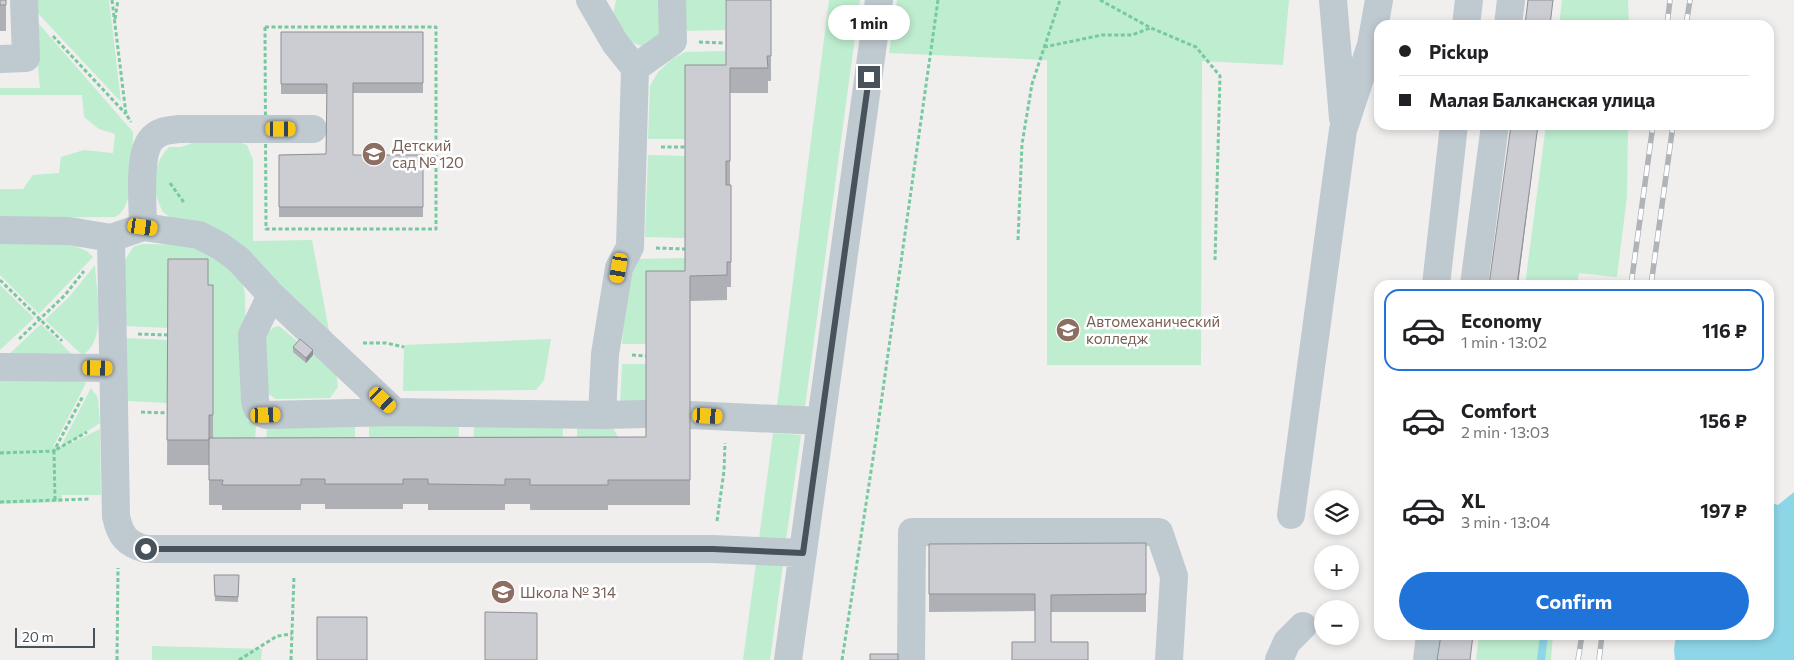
<!DOCTYPE html>
<meta charset="utf-8">
<style>
body{margin:0;font-family:Commissioner,sans-serif;background:#f2f2f2;color:#202124;height:100vh;display:flex;flex-direction:column;font-size:19px;white-space:nowrap}
*{box-sizing:border-box;margin:0}
p{font-size:16px;color:#757577}
.icon{flex:none;width:28px;height:28px;fill:none;stroke:currentColor;stroke-width:2;stroke-linecap:round;stroke-linejoin:round}
.map{position:relative;flex:1;overflow:hidden}
.details{position:absolute;left:1374px;top:280px;width:400px;height:360px;display:flex;flex-direction:column;background:#fff;border-radius:15px;box-shadow:0 2px 8px #0003}
.details>*{flex:none}
.hud{position:absolute;left:1374px;top:20px;width:400px;height:110px;border-radius:15px;box-shadow:0 2px 8px #0003;display:grid;align-content:center;height:110px;padding:0 25px;background:#fff}
.buttons{position:absolute;left:1314px;top:490px;display:grid;gap:10px}
.buttons a{display:grid;place-items:center;width:45px;height:45px;border-radius:50%;background:#fff;box-shadow:0 2px 8px #0003;font-size:25px}
.scale{position:absolute;left:15px;bottom:12px;width:80px;box-sizing:border-box;padding-left:5px;border:2px solid #47525b;border-top:0;font-size:14px;line-height:18px;white-space:nowrap;color:#47525b;-webkit-text-stroke:4px #fff;paint-order:stroke}
.end{position:absolute;width:22px;height:22px;margin:-11px;border:6px solid #47525b;background:#fff;box-shadow:0 0 0 2px #fff}
.from{border-radius:50%}
.bubble{position:absolute;height:35px;border-radius:18px;background:#fff;box-shadow:0 2px 8px #0003;font-size:16px;font-weight:700;line-height:35px;text-align:center}
.car{position:absolute;width:15px;height:30px;margin:-15px -8px;border-radius:6px;box-shadow:0 0 4px 1px #0007;background:linear-gradient(#f5c518 24%,#345 0 40%,#f5c518 0 76%,#345 0 86%,#f5c518 0)}
.hud b{display:flex;align-items:center;gap:18px;height:48px;font-size:19px}
.hud b+b{border-top:1px solid #e0e0e0}
.hud i{width:12px;height:12px;background:#202124}
ul{padding:9px 0 0;list-style:none}
li{display:flex;align-items:center;gap:15px;height:82px;margin:0 10px 8px;padding:0 15px;border:2px solid transparent;border-radius:15px}
li div{flex:1}
li b{display:block;font-size:19px}
li em{font-style:normal;font-weight:700}
li.on{border-color:#2073d8}
li>.icon{width:45px;height:45px;stroke-width:1.5}
.cta{display:flex;gap:10px;margin-top:auto;padding:10px 25px}
.cta a{flex:1;height:58px;border-radius:30px;background:#2073d8;color:#fff;font-size:20px;font-weight:700;line-height:58px;text-align:center}
.map>svg:first-child{display:block}
.green{fill:#beedcf}
.water{fill:#8dd6e8}
.lines{fill:none;stroke-linecap:round;stroke-linejoin:round}
.stream{stroke:#8dd6e8;stroke-width:8}
.path{stroke:#77c9a0;stroke-width:3;stroke-dasharray:4 2.5;stroke-linecap:butt}
.minor{stroke:#bfc9d0;stroke-width:28}
.rail-casing{stroke:#b0b3b8;stroke-width:5.5}
.rail{stroke:#fff;stroke-width:4;stroke-dasharray:11;stroke-linecap:butt}
.wall{fill:#afb0b5}
.shaded-wall{fill:#8e9093}
.building{fill:#cbcdd2;stroke:#8e9093}
.route{stroke:#47525b;stroke-width:6}
.labels{text-anchor:middle;dominant-baseline:central;stroke-width:5;stroke-linejoin:round;paint-order:stroke}
.education-label{font-size:15px;fill:#785e54;stroke:#fff;text-anchor:start}
</style>
<div class="map">
<svg width="1794" height="660" viewBox="0 0 1794 660">
<rect width="100%" height="100%" fill="#f1eeee"/>
<path class="green" d="M32 0H109L121 102 33 8Z
M616 0H658L663 17 658 39 644 47 631 42 613 16Z
M684 0H725V30L685 31Z
M829 0H860L805 407 777 406Z
M897 0H1289L1283 65 1202 61 1201 365H1047V60L889 53Z
M1562 0H1628L1629 25H1559Z
M33 17 133 132C132 154 136 208 115 217L0 218V189H23L33 175 59 173 61 157 84 150 113 153 115 134 99 129 84 117 82 95H0V88H40Z
M726 51V90H685V139H648L650 86 658 72 671 60 685 52Z
M1546 125H1628L1627 196 1617 277 1579 273 1577 285H1525Z
M201 140H233L247 145 253 160V241L312 240 330 336 163 212C151 190 151 166 169 147H181Z
M648 155 685 156V238L645 237Z
M0 242C23 243 80 238 93 257L39 314 0 275Z
M142 244 194 245 231 269 243 285 245 294 247 421 256 424 254 463H209V440H213V310L168 328 125 326 124 262 133 247Z
M685 258V296H646V344H622L626 278 638 259Z
M95 265C96 290 108 342 82 355L45 320 70 296Z
M0 285 34 318 0 350Z
M41 324 76 358 3 360Z
M279 326 336 373 338 387 330 398 276 399 267 393C266 376 255 329 279 326Z
M125 338 168 340 167 403 127 401Z
M551 339 544 380 536 390 403 391 404 345Z
M622 364H646V407L620 405Z
M0 377 78 379 86 383 53 447 61 446 91 388 98 398 100 423 61 448 100 429 101 495H62V502L0 504Z
M267 425H355V463H265Z
M369 425H459L458 463H369Z
M474 425H563L562 462 473 463Z
M577 425H611L633 462 577 463Z
M773 433 801 435 786 540 759 539Z
M756 563 783 564 770 660H743Z
M1479 635H1553L1551 660H1476Z
M152 646 262 649 261 660H152Z"/>
<path class="water" d="M1794 492V660H1675L1674 650 1676 635H1769V502L1778 505Z"/>
<g class="lines">
<path class="stream" d="M1541 660 1544 635"/>
<path class="path" d="M112 0 126 114 131 122
M1100 0 1151 28 1196 47 1220 76 1215 260
M115 19 118 0
M265 27H436V229H266Z
M53 36 126 114
M699 42 725 43
M1044 47 1102 35H1132L1150 28
M661 147H685
M170 183 185 204
M1018 240 1022 144 1032 84 1060 0
M656 248 685 249
M0 280 62 341
M138 334 168 335
M19 339 65 295 84 271
M363 343H386L404 347
M632 355 646 356
M141 412 168 413
M0 453 54 451 83 396
M55 500 54 451 87 432
M0 502 89 499
M717 521 724 471 725 443
M117 660 118 568
M239 660 277 636 292 634
M291 660 294 576
M842 660 876 439 938 0"/>
<path class="minor" d="M1333 0 1343 118
M1466 25 1469 0
M1508 25 1511 0
M0 59 26 58 24 0
M635 68 673 41 672 0
M143 227C143 205 138 158 150 141 157 131 168 130 179 129H313
M0 230 69 231 111 238 116 516C120 535 126 544 146 549H713L803 553
M111 238 143 227 199 235 220 246 238 259 271 295 395 412 602 415 605 354 619 268 630 247 635 68 615 43 590 0
M1436 285 1454 125
M1474 285 1495 125
M271 295 252 335 255 400C256 408 258 412 266 415L395 412
M0 367 113 368
M602 415 646 414
M690 415 820 421
M1291 515 1343 130 1371 45 1379 0
M788 660 879 0
M911 660 912 532H1159L1174 576 1169 660
M1279 660 1287 642 1303 626
M1427 660 1430 635"/>
<g class="rail-casing">
<path id="rail" d="M1667 25 1670 0
M1686 25 1690 0
M1631 285 1653 125
M1651 285 1673 125
M1578 660 1582 635
M1599 660 1602 635"/>
</g>
<use href="#rail" class="rail"/>
</g>
<path class="wall" d="M0 0H6V31H0Z
M771 0V81H768V93H730V185H731V287H727V300L690 301V505H608V510H530V504H505V510H428V504H403V509H325V504H301V510H222V505H209V440V465H167L168 259 208 285H213V438L646 437 685 271 726 65Z
M281 32H423V93H353V155H423V217H279V155L326 154 327 94H281Z
M293 347 313 355 306 363 293 352Z
M1146 543V612H1051V642H1035V611L929 612V544Z
M214 575H239L238 602 215 601Z"/>
<path class="shaded-wall" d="M1538 125 1518 285H1517Z
M313 350V355L306 363V358Z"/>
<path class="building" d="M0 0H6V5H0Z
M726 0H771V56H767L768 68H730V161H726V185H731V262H727V275L690 276V480H608V485H530V479H505V485L428 484V479H403V484H325V479H301V485H222L223 480H209V438L646 437V271H685V65H726Z
M1528 0H1553L1550 25H1525Z
M281 32H423V83H353V155H423V207H279V155L326 154 327 84H281Z
M1511 125H1538L1517 285H1489Z
M168 259H208V285H213V415H209V440H167Z
M300 339 313 350 306 358 293 347Z
M1146 543V594L1051 595V642H1088V660H1012V642H1035V594H929V544Z
M214 575H239L238 597 215 596Z
M485 612 537 613V660H485Z
M317 617H367V660H317Z
M1441 635H1473L1470 660H1437Z
M870 654H898V660H870Z"/>
<g class="lines">
<path class="route" d="M146 549H713L803 553 869 77"/>
</g>
<defs>
<g id="school-disc" transform="scale(1.25)"><circle r="9.5" fill="#8d6e63" stroke="#fff"/><path d="M0-5L7-2L0 1L-7-2ZM-4 1L0 2.5L4 1V4Q0 6-4 4Z" fill="#fff"/></g>
<g id="university-disc" transform="scale(1.25)"><circle r="9.5" fill="#8d6e63" stroke="#fff"/><path d="M0-5L7-2L0 1L-7-2ZM-4 1L0 2.5L4 1V4Q0 6-4 4Z" fill="#fff"/></g>
</defs>
<g fill-rule="evenodd">
<use href="#school-disc" x="374" y="154"/>
<use href="#university-disc" x="1068" y="330"/>
<use href="#school-disc" x="503" y="592"/>
</g>
<g class="labels">
<g class="education-label">
<text x="392" y="145">Детский<tspan x="392" dy="17">сад № 120</tspan></text>
<text x="1086" y="321">Автомеханический<tspan x="1086" dy="17">колледж</tspan></text>
<text x="520" y="592">Школа № 314</text>
</g>
</g>
</svg>
<div class="buttons">
<a><svg class="icon" aria-label="layers" viewBox="0 0 24 24"><path d="M12 4l9 5-9 5-9-5zM3 14l9 5 9-5"/></svg></a>
<a>+</a>
<a>−</a>
</div>
<div class="scale">20 m</div>
<i class="end from" style="left:146px;top:549px"></i>
<i class="end" style="left:869px;top:77px"></i>
<div class="bubble" style="left:828px;top:5px;width:82px">1 min</div>
<i class="car" style="left:281px;top:129px;rotate:90deg"></i>
<i class="car" style="left:143px;top:227px;rotate:98deg"></i>
<i class="car" style="left:619px;top:268px;rotate:190deg"></i>
<i class="car" style="left:98px;top:368px;rotate:91deg"></i>
<i class="car" style="left:383px;top:400px;rotate:133deg"></i>
<i class="car" style="left:266px;top:415px;rotate:88deg"></i>
<i class="car" style="left:708px;top:416px;rotate:93deg"></i>
<div class="hud">
<b><i class="from"></i>Pickup</b>
<b><i></i>Малая Балканская улица</b>
</div>
<section class="details">
<ul>
<li class="on"><svg class="icon" aria-label="car" viewBox="0 0 24 24"><path d="M5 17H2v-5l4-1 3-4h7l3 4 3 1v5h-3M9 17h6M6 11h13"/><circle cx="7" cy="17" r="2"/><circle cx="17" cy="17" r="2"/></svg><div><b>Economy</b><p>1 min · 13:02</p></div><em>116 ₽</em></li>
<li><svg class="icon" aria-label="car" viewBox="0 0 24 24"><path d="M5 17H2v-5l4-1 3-4h7l3 4 3 1v5h-3M9 17h6M6 11h13"/><circle cx="7" cy="17" r="2"/><circle cx="17" cy="17" r="2"/></svg><div><b>Comfort</b><p>2 min · 13:03</p></div><em>156 ₽</em></li>
<li><svg class="icon" aria-label="car" viewBox="0 0 24 24"><path d="M5 17H2v-5l4-1 3-4h7l3 4 3 1v5h-3M9 17h6M6 11h13"/><circle cx="7" cy="17" r="2"/><circle cx="17" cy="17" r="2"/></svg><div><b>XL</b><p>3 min · 13:04</p></div><em>197 ₽</em></li>
</ul>
<div class="cta"><a>Confirm</a></div>
</section>
</div>
